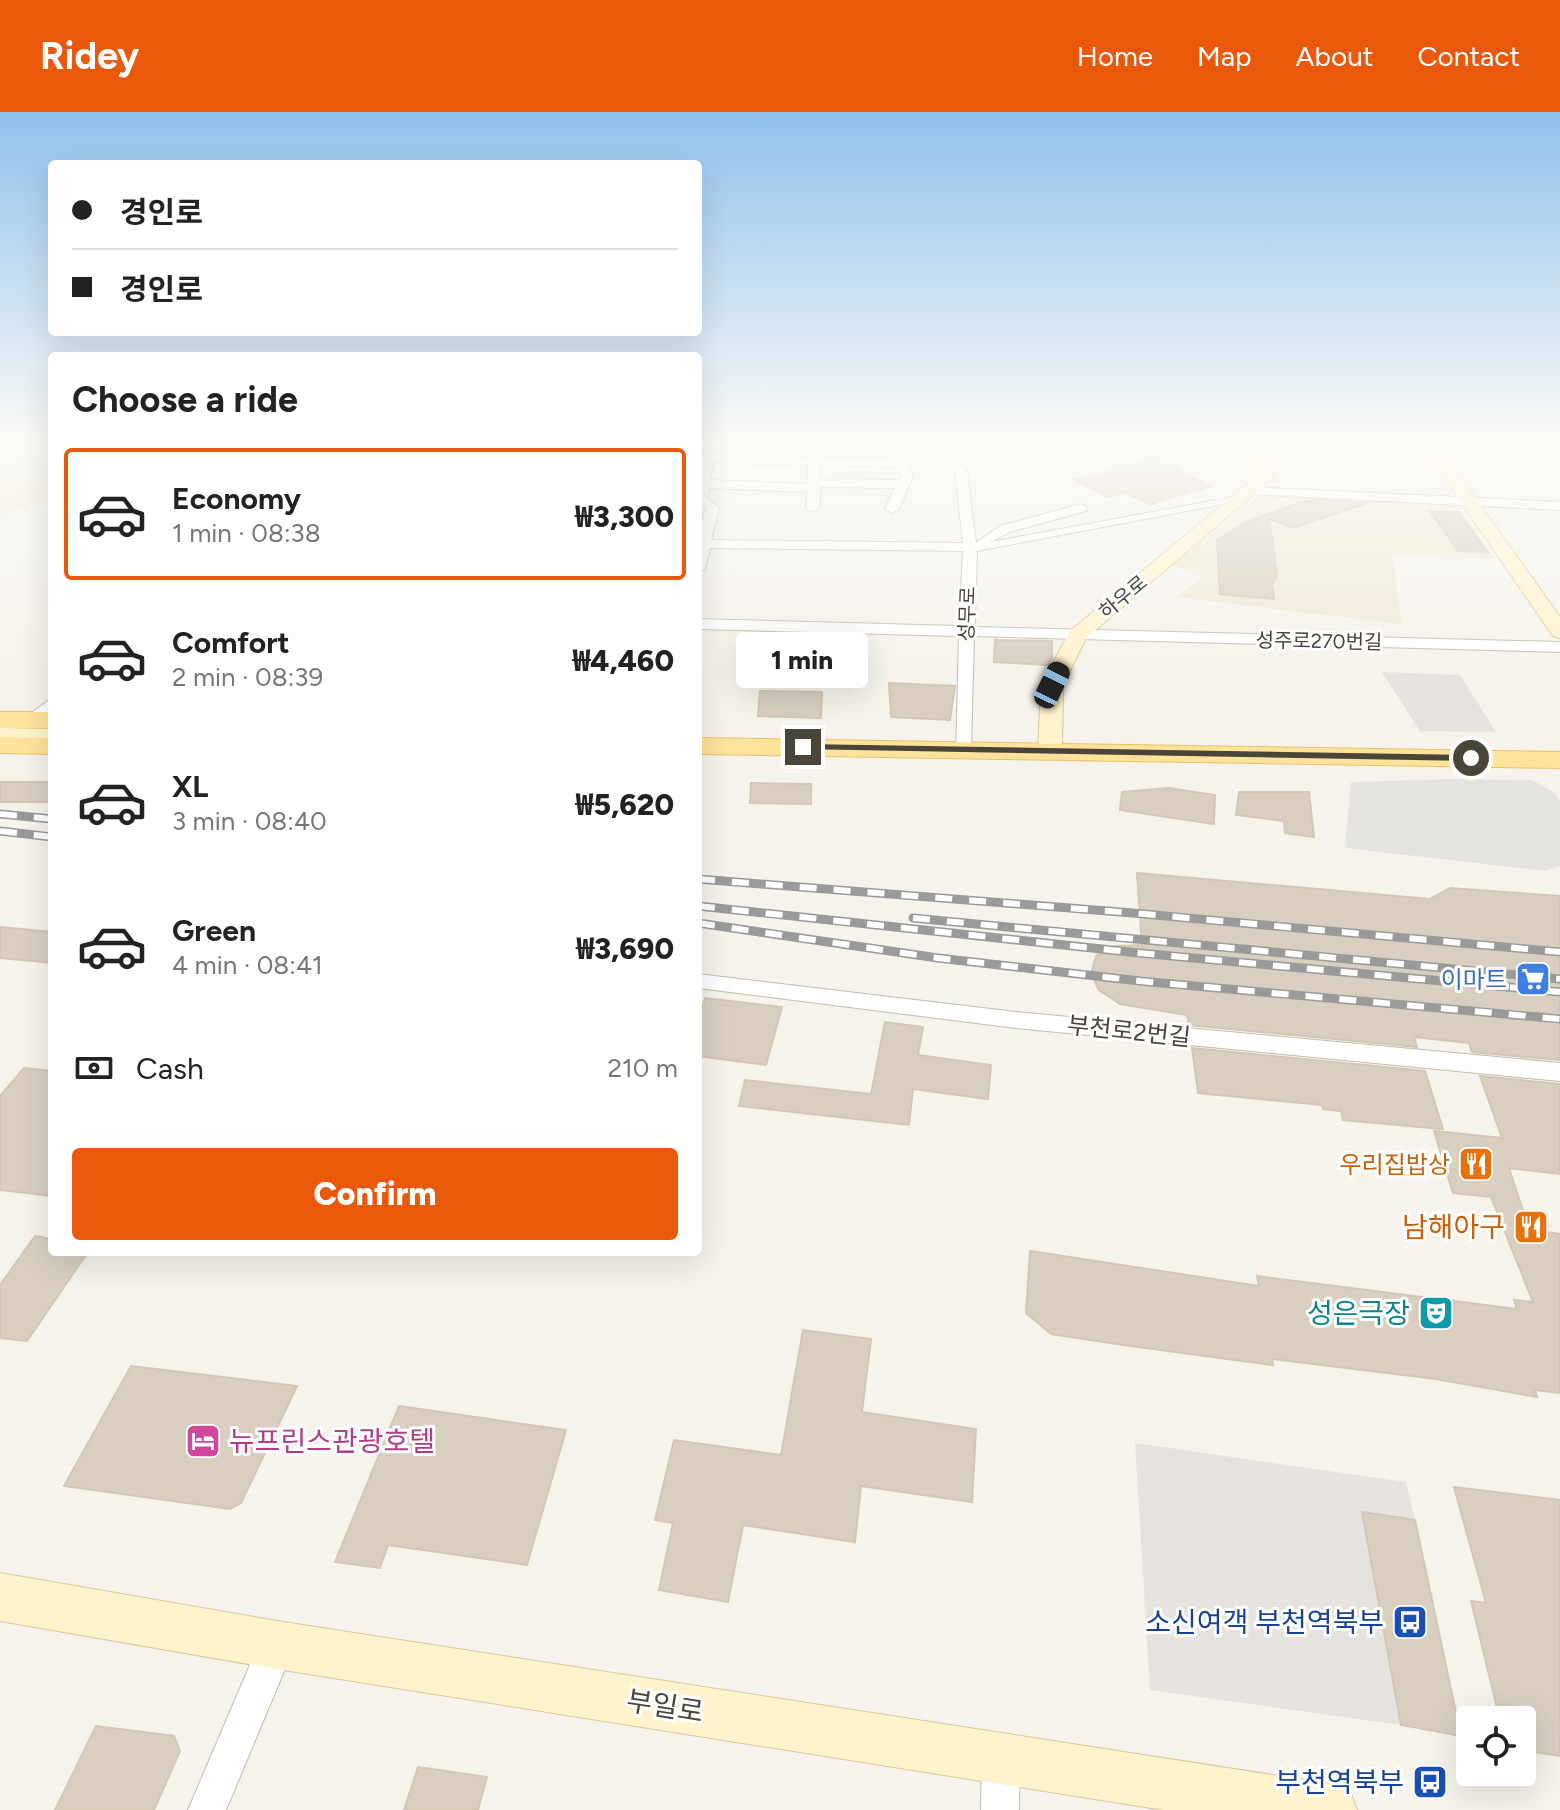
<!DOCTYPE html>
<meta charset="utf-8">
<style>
body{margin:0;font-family:Figtree,"Noto Sans KR",sans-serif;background:#f6f6f6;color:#222;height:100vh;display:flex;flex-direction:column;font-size:30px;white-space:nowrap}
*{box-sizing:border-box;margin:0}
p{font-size:26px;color:#767676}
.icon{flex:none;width:44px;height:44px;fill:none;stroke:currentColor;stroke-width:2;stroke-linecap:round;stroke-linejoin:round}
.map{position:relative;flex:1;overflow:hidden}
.details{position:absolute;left:48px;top:240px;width:654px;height:904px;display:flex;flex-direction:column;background:#fff;border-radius:8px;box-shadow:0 8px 32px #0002}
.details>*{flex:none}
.banner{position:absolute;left:48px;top:48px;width:654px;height:176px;border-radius:8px;box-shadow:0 8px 32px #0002;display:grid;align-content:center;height:176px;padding:0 24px;background:#fff}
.tools{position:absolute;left:1456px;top:1594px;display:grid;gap:16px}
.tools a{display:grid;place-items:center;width:80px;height:80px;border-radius:8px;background:#fff;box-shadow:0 8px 32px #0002;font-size:40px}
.end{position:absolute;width:36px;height:36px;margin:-18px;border:10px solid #4b4439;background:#fff;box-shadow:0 0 0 4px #fff}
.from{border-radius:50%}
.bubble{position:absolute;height:56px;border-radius:8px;background:#fff;box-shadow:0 8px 32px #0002;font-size:26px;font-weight:800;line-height:56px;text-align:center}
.car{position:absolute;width:24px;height:48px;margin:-24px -12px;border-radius:10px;box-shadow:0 0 6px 2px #0007;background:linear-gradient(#222 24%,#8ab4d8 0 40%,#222 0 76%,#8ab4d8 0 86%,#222 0)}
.banner b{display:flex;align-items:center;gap:28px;height:76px;font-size:30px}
.banner b+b{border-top:2px solid #e0e0e0}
.banner i{width:20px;height:20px;background:#222}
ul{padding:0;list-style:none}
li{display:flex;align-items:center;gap:24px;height:132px;margin:0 16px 12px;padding:0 8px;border:4px solid transparent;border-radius:8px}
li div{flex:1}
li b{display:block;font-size:30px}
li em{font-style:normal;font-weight:800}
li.active{border-color:#ea580c}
li>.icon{width:72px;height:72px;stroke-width:1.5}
h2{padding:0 24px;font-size:36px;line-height:96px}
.pay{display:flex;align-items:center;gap:20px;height:88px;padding:0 24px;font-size:30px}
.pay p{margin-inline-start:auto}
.primary-button{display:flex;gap:16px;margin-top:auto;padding:16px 24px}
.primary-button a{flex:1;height:92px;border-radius:8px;background:#ea580c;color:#fff;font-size:32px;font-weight:800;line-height:92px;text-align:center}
header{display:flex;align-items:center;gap:48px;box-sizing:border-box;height:112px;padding:0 40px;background:#ea580c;color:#fff}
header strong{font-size:38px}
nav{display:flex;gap:44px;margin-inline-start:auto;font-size:28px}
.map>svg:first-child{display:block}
.industrial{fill:#e6e2dd}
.education{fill:#efe8d6}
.parking{fill:#e5e3e0}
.building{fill:#d8cfc1;stroke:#d3c7b4;stroke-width:2}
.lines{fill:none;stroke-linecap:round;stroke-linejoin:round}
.street-casing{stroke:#c2bbae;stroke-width:2}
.secondary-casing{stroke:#d6c79b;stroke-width:2}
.primary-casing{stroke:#e6c16a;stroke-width:2}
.street{fill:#fff;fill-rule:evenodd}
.secondary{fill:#fff3cd;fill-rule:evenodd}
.primary{fill:#ffe39c;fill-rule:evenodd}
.rail-casing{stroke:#9a9a9a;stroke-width:9}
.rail{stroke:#fff;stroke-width:6;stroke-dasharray:17;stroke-linecap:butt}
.route{fill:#4b4439}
.labels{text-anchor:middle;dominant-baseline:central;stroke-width:6;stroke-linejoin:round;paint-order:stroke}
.far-street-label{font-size:20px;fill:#4b4439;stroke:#fff}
.shop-label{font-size:24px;fill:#366cbe;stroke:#fff;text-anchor:end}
.street-label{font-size:24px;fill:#4b4439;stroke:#fff}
.food-label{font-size:24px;fill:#c56008;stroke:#fff;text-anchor:end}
.near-food-label{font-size:28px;fill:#c56008;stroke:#fff;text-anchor:end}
.near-culture-label{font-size:28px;fill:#0d838f;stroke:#fff;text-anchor:end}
.near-hotel-label{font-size:28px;fill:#b23c85;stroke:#fff;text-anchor:start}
.near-transit-label{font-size:28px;fill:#164399;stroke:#fff;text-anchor:end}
.near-street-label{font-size:28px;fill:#4b4439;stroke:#fff}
</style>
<header>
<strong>Ridey</strong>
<nav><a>Home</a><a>Map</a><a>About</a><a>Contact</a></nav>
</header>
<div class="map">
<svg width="1560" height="1698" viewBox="0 0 1560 1698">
<rect width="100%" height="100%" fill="#f6f3ec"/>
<path class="industrial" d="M1382 560 1460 563 1496 620 1420 619Z
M1135 1331 1406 1370 1415 1408 1362 1401 1401 1613 1150 1578Z"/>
<path class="education" d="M0 328H52V389L0 403Z
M1261 382 1457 393 1495 447 1392 442 1402 512 1177 485 1204 463 1171 453Z"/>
<path class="parking" d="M1455 667 1532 668 1555 681 1560 689V754L1545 759 1345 736 1351 670Z"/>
<path class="building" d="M1155 348 1211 374 1150 392 1126 381 1108 385 1075 368Z
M1308 388 1367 391 1294 416 1269 407 1277 463 1272 473 1274 487 1220 482 1217 428 1248 409Z
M1430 399 1458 400 1488 440 1458 439Z
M995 528 1052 529V546L1048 553 994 550Z
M889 571 955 574 950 608 891 605Z
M760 579 822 580 821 606 758 604Z
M0 670H52V690H0Z
M751 671 811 672V692L750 691Z
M1169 676 1215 683 1214 712 1120 698 1122 680Z
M1239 680H1309L1314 725 1285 721 1284 709 1236 703Z
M1137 761 1430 787 1450 776 1560 784V948L1472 940 1469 931 1414 925 1417 935 1189 913 1187 903 1120 892 1099 878 1091 862 1096 844 1115 834 1142 833Z
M0 815 52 820V851L0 846Z
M705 886 782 895 766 953 698 944V907Z
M885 910 923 915 918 943 991 953 988 987 913 977 909 1013 739 994 745 968 871 982Z
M1192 936 1425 959 1443 1017 1343 1008 1341 999 1323 997 1322 993 1198 981Z
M24 956 52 959V1084L0 1078V984Z
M1480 964 1560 972V1062L1509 1056 1527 1111H1537L1540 1119 1560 1122V1281L1535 1278 1537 1285 1436 1267 1272 1247 1273 1253 1123 1233 1051 1222 1026 1201 1030 1139 1259 1174 1257 1164 1517 1197 1514 1188 1533 1190 1491 1085 1453 1081 1434 1019 1502 1026Z
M35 1124 52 1127V1140H88L27 1229 0 1226V1173Z
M803 1218 871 1227 862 1300 976 1317 972 1390 861 1374 855 1430 743 1413 728 1490 659 1478 673 1411 655 1408 674 1328 781 1343Z
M131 1254 297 1274 241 1391 230 1397 64 1374Z
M399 1294 566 1318 527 1453 388 1433 380 1456 335 1450Z
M1454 1375 1560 1388V1644L1522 1638V1608H1500L1471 1489 1486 1491Z
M1362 1400 1415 1408 1461 1624 1401 1613Z
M96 1614 174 1624 180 1639 154 1698H55Z
M418 1655 487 1665 478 1698H404Z"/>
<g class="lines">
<g class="street-casing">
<path id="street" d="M710 328H722L714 344 808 345V331L815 328 820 331V346L890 347 878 328H890L913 364 899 397 892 401 885 397 895 376 820 375V396L813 400 806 396 807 380 709 376 708 387 719 396 711 428 963 431 955 360 928 328H940L967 359 976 431 1000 414 1081 392 1088 396 1086 399 1010 420 991 430 1239 384 1245 388 977 439 975 515 1560 530V540L974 524 971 638 968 642H956L959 524 698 517V507L959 514 963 439 710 436 705 457 698 461V427L705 397 698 392C698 371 696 344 710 328ZM713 351 808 353 807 372 710 368ZM820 353 895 355 901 364 899 368 820 367Z
M1549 328H1560V337Z
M1250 375 1560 390V398L1246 382 1244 379Z
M52 586V600L39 612H27V604Z
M698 862 1016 900 1560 951V969L1016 916 698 876Z
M277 1515 290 1520 295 1533 226 1698H188L264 1520Z
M1001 1627 1014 1633 1020 1646 1019 1698H981L982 1646 988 1633Z"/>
</g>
<g class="secondary-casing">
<path id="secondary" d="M1239 328H1255L1275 364 1086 526 1063 573 1062 639 1059 644H1041L1038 639 1041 573 1070 519 1258 363Z
M1418 328H1434L1560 505V526L1553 524Z
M0 616 52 617V631L0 630Z
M0 1461 277 1509 1331 1672 1350 1679 1357 1698H1164L277 1557 0 1509Z"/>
</g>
<g class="primary-casing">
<path id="primary" d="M0 600H52V616H0Z
M0 625 52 626V642L0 641Z
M698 626 1560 640V656L698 642Z"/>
</g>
<use href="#street" class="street"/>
<use href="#secondary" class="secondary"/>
<use href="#primary" class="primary"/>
<g class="rail-casing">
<path id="rail" d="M0 702 52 707
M0 719 52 725
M698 767 1133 801 1560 840
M698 794 1139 841 1560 880
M913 806 1560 867
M698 811 938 846 1140 869 1560 907"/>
</g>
<use href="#rail" class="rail"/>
</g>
<linearGradient id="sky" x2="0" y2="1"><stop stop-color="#8fc1ec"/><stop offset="0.58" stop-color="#fbfaf6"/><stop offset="1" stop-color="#fbfaf6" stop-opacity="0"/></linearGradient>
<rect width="1560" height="565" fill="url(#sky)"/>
<path class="route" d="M803 632 1471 643 1476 646 1471 649 799 637Z"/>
<defs>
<g id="supermarket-square" transform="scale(1.8)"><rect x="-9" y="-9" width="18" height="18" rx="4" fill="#3f7fe0" stroke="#fff"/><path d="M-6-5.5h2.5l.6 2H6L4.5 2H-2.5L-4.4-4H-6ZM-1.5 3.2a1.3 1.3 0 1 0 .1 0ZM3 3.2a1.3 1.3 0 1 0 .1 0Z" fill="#fff"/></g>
<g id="restaurant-square" transform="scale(1.8)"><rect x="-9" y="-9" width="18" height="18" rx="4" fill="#e8710a" stroke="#fff"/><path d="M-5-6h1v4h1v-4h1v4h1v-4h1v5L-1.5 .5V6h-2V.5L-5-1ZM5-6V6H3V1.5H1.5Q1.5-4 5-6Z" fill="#fff"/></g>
<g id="theatre-square" transform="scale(1.8)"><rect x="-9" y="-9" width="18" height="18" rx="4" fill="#0f9aa8" stroke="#fff"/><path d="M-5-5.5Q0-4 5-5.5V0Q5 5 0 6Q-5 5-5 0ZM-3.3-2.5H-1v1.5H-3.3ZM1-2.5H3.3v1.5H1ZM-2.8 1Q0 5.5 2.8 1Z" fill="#fff"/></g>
<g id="hotel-square" transform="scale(1.8)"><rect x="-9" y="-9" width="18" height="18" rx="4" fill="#d1479c" stroke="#fff"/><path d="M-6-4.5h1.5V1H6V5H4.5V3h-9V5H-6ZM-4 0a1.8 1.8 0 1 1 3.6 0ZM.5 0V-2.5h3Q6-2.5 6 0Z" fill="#fff"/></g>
<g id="bus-square" transform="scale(1.8)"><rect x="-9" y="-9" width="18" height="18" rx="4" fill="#1a4fb4" stroke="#fff"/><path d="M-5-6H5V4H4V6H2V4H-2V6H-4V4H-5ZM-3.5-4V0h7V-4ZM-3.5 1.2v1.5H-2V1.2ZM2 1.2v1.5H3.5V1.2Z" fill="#fff"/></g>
</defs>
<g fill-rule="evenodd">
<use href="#supermarket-square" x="1533" y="867"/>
<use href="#restaurant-square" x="1476" y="1052"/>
<use href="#restaurant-square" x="1531" y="1115"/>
<use href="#theatre-square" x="1436" y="1201"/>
<use href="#hotel-square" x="203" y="1329"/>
<use href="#bus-square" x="1410" y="1510"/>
<use href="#bus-square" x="1430" y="1670"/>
</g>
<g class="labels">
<g class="far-street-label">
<text transform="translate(1123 485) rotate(-40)">하우로</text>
<text transform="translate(967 502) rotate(-88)">성무로</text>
<text transform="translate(1319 529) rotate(1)">성주로270번길</text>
</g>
<g class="shop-label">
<text x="1507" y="867">이마트</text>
</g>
<g class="street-label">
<text transform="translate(1129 919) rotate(6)">부천로2번길</text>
</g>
<g class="food-label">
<text x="1450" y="1052">우리집밥상</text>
</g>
<g class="near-food-label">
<text x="1505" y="1115">남해아구</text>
</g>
<g class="near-culture-label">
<text x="1410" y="1201">성은극장</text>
</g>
<g class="near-hotel-label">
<text x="229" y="1329">뉴프린스관광호텔</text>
</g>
<g class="near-transit-label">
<text x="1384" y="1510">소신여객 부천역북부</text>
<text x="1404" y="1670">부천역북부</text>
</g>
<g class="near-street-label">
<text transform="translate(665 1594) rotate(9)">부일로</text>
</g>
</g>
</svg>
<div class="tools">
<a><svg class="icon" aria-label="locate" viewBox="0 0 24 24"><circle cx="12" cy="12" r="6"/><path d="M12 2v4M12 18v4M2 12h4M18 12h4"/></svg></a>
</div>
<i class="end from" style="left:1471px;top:646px"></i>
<i class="end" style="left:803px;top:635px"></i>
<div class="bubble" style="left:736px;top:520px;width:132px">1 min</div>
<i class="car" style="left:1052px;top:573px;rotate:26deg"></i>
<div class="banner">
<b><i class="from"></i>경인로</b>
<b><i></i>경인로</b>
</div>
<section class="details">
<h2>Choose a ride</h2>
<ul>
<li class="active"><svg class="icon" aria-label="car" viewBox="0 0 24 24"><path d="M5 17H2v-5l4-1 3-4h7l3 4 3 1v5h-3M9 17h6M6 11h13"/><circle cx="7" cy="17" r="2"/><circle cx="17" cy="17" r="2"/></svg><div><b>Economy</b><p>1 min · 08:38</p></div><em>₩3,300</em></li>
<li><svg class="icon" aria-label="car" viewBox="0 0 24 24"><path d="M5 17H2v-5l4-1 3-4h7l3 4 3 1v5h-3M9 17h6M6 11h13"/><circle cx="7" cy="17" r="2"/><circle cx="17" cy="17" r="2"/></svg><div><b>Comfort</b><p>2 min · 08:39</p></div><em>₩4,460</em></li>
<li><svg class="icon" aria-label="car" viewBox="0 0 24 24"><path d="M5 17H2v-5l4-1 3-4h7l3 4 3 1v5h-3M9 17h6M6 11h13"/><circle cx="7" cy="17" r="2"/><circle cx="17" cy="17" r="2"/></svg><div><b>XL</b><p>3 min · 08:40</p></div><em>₩5,620</em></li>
<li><svg class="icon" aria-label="car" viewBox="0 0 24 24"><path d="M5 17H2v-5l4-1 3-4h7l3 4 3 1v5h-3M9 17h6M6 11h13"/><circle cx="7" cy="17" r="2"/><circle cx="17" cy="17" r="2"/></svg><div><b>Green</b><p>4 min · 08:41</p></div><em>₩3,690</em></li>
</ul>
<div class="pay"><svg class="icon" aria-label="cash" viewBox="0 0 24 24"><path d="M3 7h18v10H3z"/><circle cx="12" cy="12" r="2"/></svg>Cash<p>210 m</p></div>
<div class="primary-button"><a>Confirm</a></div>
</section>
</div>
